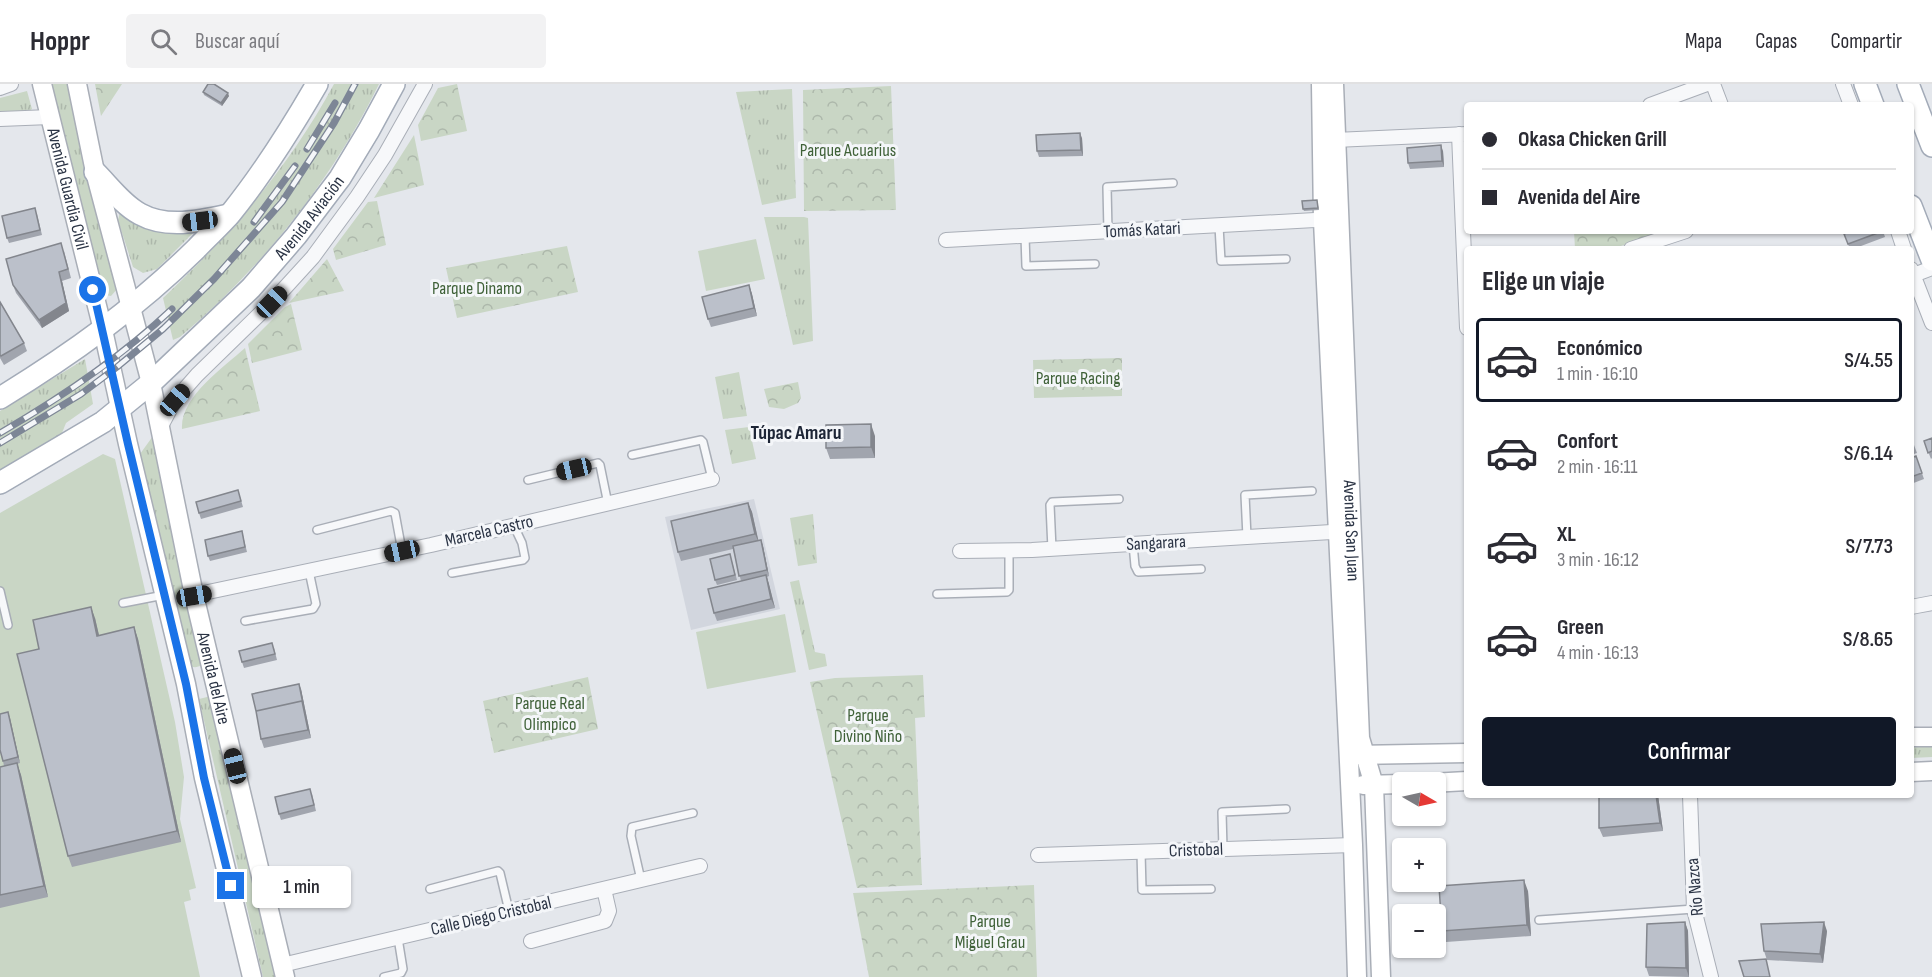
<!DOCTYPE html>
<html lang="es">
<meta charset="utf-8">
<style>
body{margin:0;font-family:"Sofia Sans Condensed",sans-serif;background:#f2f2f3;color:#2b2b33;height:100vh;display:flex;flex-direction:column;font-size:22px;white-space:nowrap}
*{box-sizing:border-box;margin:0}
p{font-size:20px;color:#7c7c81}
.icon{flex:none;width:33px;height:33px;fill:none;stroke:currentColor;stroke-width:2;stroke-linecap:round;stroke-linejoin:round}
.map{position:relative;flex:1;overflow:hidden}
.drawer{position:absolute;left:1464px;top:162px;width:450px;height:552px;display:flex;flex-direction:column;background:#fff;border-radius:6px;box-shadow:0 2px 4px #0004}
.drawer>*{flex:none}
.guide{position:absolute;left:1464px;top:18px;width:450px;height:132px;border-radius:6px;box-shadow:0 2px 4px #0004;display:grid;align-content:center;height:132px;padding:0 18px;background:#fff}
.needle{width:39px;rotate:99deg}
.tools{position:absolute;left:1392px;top:688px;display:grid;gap:12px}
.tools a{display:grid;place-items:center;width:54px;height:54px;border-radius:6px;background:#fff;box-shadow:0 2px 4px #0004;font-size:30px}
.end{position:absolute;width:27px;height:27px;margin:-14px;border:8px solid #1a73e8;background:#fff;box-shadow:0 0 0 3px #fff}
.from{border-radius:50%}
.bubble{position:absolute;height:42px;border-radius:6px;background:#fff;box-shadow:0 2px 4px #0004;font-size:20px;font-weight:600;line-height:42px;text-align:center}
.car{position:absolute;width:18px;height:36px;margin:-18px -9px;border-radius:8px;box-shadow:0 0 4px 2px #0007;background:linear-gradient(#222 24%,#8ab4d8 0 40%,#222 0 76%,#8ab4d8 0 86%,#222 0)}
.guide b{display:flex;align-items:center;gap:21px;height:57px;font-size:22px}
.guide b+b{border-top:2px solid #e1e1e2}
.guide i{width:15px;height:15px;background:#2b2b33}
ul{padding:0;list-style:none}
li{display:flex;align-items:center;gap:18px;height:84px;margin:0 12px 9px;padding:0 6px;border:3px solid transparent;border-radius:6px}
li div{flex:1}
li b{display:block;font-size:22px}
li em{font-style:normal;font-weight:600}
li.selected{border-color:#111827}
li>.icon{width:54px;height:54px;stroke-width:1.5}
h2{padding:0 18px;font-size:27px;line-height:72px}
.button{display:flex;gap:12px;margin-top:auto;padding:12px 18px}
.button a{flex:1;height:69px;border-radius:6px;background:#111827;color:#fff;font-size:24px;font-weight:600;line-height:69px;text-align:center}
header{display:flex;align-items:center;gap:36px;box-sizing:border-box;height:84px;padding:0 30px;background:#fff;border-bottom:2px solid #e1e1e2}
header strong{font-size:28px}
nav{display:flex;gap:33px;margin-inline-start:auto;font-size:21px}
.search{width:420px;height:54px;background:#f2f2f3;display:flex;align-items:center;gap:15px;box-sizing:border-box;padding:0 21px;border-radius:6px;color:#7c7c81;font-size:22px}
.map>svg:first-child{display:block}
.built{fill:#d2d6de}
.grass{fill:url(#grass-tufts)}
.park{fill:url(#park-crowns)}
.pitch{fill:#c9d6c5}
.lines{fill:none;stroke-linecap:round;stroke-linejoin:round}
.lane-casing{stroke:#a9aeb7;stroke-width:10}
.street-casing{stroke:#a9aeb7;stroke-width:16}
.secondary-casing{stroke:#a9aeb7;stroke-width:21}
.primary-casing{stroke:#a3abb8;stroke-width:24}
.lane{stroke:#f7f8fa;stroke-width:7}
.street{stroke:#f7f8fa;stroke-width:14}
.secondary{stroke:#fff;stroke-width:18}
.primary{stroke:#fff;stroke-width:21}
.rail-casing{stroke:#7d8696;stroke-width:7}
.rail{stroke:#f4f6f9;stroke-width:4.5;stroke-dasharray:14;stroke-linecap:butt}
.wall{fill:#a1a5ae}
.shaded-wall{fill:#83868d}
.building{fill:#bbc0ca;stroke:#83868d;stroke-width:1.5}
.route{stroke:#1a73e8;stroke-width:8}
.labels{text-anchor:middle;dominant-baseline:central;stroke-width:6;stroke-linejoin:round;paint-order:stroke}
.park-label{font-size:18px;fill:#3f6138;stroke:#f4f6f9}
.street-label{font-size:18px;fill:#2b3445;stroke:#f4f6f9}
.neighbourhood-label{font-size:20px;font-weight:bold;fill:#1d2536;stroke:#f4f6f9}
</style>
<header>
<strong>Hoppr</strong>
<div class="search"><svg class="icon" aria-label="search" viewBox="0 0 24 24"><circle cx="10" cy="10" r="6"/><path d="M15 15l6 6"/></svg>Buscar aquí</div>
<nav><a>Mapa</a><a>Capas</a><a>Compartir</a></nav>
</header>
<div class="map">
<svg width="1932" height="893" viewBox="0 0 1932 893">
<defs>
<pattern id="grass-tufts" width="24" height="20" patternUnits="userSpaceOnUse" patternTransform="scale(1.5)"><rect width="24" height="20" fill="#c9d6c5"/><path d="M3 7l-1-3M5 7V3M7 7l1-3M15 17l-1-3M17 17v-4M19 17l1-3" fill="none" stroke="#adb8ab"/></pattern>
<pattern id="park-crowns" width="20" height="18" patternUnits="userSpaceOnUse" patternTransform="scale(1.5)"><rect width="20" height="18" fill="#c9d6c5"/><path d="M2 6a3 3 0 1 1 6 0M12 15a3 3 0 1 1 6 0" fill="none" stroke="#adb8ab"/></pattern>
</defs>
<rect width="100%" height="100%" fill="#e4e7ec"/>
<path class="built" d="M754 415 780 525 691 546 665 433Z"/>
<path class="grass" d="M50 0H68L118 204 111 212 105 211 102 208Z
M334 0H379C332 96 262 184 180 253L173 256 163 214C230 151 290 82 334 0Z
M792 5 796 114 762 121 736 8Z
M27 7 32 25 29 27H0V14Z
M120 128 193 144 192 150 157 185 143 189 133 183 118 136Z
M764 133H804L808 134 813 257 793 261Z
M85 275 93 320 66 339 60 354 0 389V327Z
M739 288 747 332 723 335 715 293Z
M749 343 756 375 732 380 725 346Z
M153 352 202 581C196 584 193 584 188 580L140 370Z
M813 430 817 479 798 482 790 434Z
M799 496 815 568 825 570 827 582 809 586 790 498Z
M211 612 277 893H263L199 615Z
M1911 662H1932V673L1911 674Z"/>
<path class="park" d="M95 0H122L101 32Z
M457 0 467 47 421 57 418 41 438 4Z
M891 2 896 126 804 127 803 6Z
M414 51 424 101 374 114Z
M377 117 386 161 336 176 333 165 368 118Z
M1574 147H1665L1618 163 1575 165Z
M567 162 578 208 457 234 446 184Z
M327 175 344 207 289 219Z
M291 220 302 266 252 279 248 260 285 223Z
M245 264 260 327 182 345C180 313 224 283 245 264Z
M1122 274V312L1034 314 1033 276Z
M798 298 801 314 798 319 784 325 769 323 764 305Z
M923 591 925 633 915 634 922 801 857 804 810 598 835 594Z
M588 593 598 645 494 669 483 617Z
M1034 801 1037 893H869L853 809Z"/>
<path class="pitch" d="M756 155 765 195 706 207 698 167Z
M103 370 115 375 175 638 184 693 180 735 196 804 189 806 191 816 184 818 200 893H0V429Z
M785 530 796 588 707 605 696 548Z"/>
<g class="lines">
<g class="lane-casing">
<path id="lane" d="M1219 142 1221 177 1286 175
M1108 148 1107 103 1173 99
M1025 152 1026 182 1095 180
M632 371 701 356 703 358 712 395
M528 396 598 379 600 381 608 420
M317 446 391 427 395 429 402 467
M1247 453 1245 411 1312 407
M1133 460 1135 482 1138 488 1201 485
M1052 465 1050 421 1052 418 1119 415
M452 489 523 476 525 474 522 459 513 440
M0 507 8 541
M937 510 1007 508 1009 506V466
M123 519 164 511
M245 537 313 525 316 520 309 487
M1223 765 1222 728 1286 725
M1141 768 1142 806 1211 805
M641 796 631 752 632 743 693 729
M430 805 498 787 500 789 509 827
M1539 836 1694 825
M384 893 401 889 403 885 398 854"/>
</g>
<g class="street-casing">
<path id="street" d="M1713 0 1721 21
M1843 0 1851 21
M0 4 11 0
M1650 21 1707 0
M0 35 50 33
M1459 50 1467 244
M1335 56 1467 50
M1898 147 1904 165
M946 156 1333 135
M1631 165 1686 147
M1911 185 1932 239
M1911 192 1932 184
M160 344 175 316 197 291 272 218 313 173 357 113 385 71 425 0
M960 467 1032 466 1348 447
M194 511 431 461 712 395
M1911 523 1932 519
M1690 711 1694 825 1711 893
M1038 771 1353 761
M531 857 605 837 609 827 604 805
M282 881 700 782"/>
</g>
<g class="secondary-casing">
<g id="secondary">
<path id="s1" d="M42 0 103 246 128 360 186 600 204 694 252 893"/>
<path id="s2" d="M77 0 95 88 151 299 194 511 285 893"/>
<path d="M1321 0 1323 137 1353 761 1357 893"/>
<path id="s3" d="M1334 0 1360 654 1374 701 1381 893"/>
<path d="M1911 653H1932"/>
<path d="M1355 671 1467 669"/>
<path d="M1911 688 1932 687"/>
<path d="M1431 699 1467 697"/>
<path d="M1363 701 1402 700"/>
</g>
</g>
<g class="primary-casing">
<g id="primary">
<path d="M1865 0 1873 21"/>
<path d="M1908 0 1932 62"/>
<path d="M95 88C109 102 123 121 140 130 167 145 201 137 229 131"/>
<path d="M1911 122 1932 176"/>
<path d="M0 314C72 270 136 224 196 165 207 153 220 142 231 129 264 88 291 45 317 0"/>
<path id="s4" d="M0 399 103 338 151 299 251 204 296 152 340 94 369 46 394 0"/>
</g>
</g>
<use href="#lane" class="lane"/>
<use href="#street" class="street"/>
<use href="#secondary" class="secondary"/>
<use href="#primary" class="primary"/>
<g class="rail-casing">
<path id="rail" d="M307 65 335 19
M254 138 295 82
M0 349C62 313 120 274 172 225
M0 359 81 310 117 283 163 245 214 195 282 118 334 39 355 0"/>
</g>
<use href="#rail" class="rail"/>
</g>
<path class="wall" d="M203 8 229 12 222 22 204 11Z
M1082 54 1083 72 1039 73 1037 67Z
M1443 67 1444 83 1410 85 1408 79Z
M1317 116 1319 126 1304 127 1303 125Z
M37 130 42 151 9 159 7 154Z
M1883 147 1885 153 1853 165H1850L1844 150Z
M64 167 71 194 62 197 69 227 42 244 16 209 13 201Z
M749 201 752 210 757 232 711 243 708 235Z
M0 218 24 259 27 267 4 281 0 274Z
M875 352V374L830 375 826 364Z
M1911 353 1917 369 1911 371Z
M1932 354V374L1931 375 1924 357Z
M1916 372 1924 395 1911 400V374Z
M238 406 243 423 201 435 199 429Z
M748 419 752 428 758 456H761L763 462 769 492 767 493 775 524 717 537 714 529 741 497 733 465 681 477 678 468Z
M242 447 247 468 210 477 208 472Z
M730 470 737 496 717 501 715 496Z
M95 534 99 552 134 543 138 555 181 758 72 783 68 772 39 565Z
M274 564 277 576 244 584 242 578Z
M301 605 311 654 264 664 261 655Z
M8 628 20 679 17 680 21 691 48 813 0 824V683L4 682 3 677Z
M312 710 316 727 281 736 279 730Z
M1658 711 1663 747 1603 753 1599 744Z
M1528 807 1531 852 1446 858 1442 847Z
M1685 838 1688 847 1689 893 1649 892 1646 883Z
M1827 847 1823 879 1767 876 1764 867Z"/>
<path class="shaded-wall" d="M228 9 229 12 222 22 221 19Z
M1080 49 1082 54 1083 72 1081 66Z
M1441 61 1443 67 1444 83 1442 77Z
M59 188 62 197 69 227 42 244 39 236Z
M749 201 752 210 757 232 754 224Z
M871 340 875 352V374L871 363Z
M748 419 752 428 759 459 755 450Z
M761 456 763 462 769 492 767 486Z
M766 491 769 500 775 524 771 515Z
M91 523 95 534 102 564 97 552Z
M134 543 138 555 181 758 177 747Z
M299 600 301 605 311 654 308 646Z
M8 628 10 634 20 679 18 673Z
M17 679 21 691 48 813 44 802Z
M1656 711H1658L1663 747 1660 739Z
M1524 796 1528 807 1531 852 1527 841Z
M1685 838 1688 847 1689 893 1686 884Z
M1824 838 1827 847 1823 879 1820 870Z"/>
<path class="building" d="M208 0H214L228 9 221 19 203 8Z
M1080 49 1081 66 1037 67 1036 51Z
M1441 61 1442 77 1408 79 1407 64Z
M1317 116 1318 124 1303 125 1302 117Z
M35 124 40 146 7 154 2 132Z
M1852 147H1883L1848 160 1844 150Z
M61 159 68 185 59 188 66 219 39 236 13 201 6 175Z
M749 201 754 224 708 235 702 213Z
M0 218 24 259 1 272 0 271Z
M871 340V363L826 364V341Z
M1932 354V367L1928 369 1924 357Z
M1916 372 1922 389 1911 393V374Z
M238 406 241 417 199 429 196 418Z
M748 419 755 450 678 468 671 437Z
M242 447 245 463 208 472 205 456Z
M761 456 767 486 739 492 733 462Z
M730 470 735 491 715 496 710 475Z
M766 491 771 515 714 529 708 505Z
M91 523 97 552 134 543 177 747 68 772 17 570 39 565 33 536Z
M272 559 275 570 242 578 239 567Z
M299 600 303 620 302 617 256 627 252 610Z
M302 617 308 646 261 655 256 627Z
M8 628 18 673 3 677 0 666V630Z
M17 679 44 802 0 811V683Z
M310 705 314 721 279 730 275 713Z
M1599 711H1656L1660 739 1599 744Z
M1524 796 1527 841 1442 847 1439 802Z
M1685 838 1686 884 1646 883 1647 840Z
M1824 838 1820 870 1764 867 1761 840Z
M1766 875 1770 893H1744L1739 877Z"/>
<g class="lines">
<path class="route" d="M93 206 128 360 186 600 204 694 231 802"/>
</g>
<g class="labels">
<g class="park-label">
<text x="848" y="66">Parque Acuarius</text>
<text x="477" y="204">Parque Dinamo</text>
<text x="1078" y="294">Parque Racing</text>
<text x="550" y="619">Parque Real<tspan x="550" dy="21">Olimpico</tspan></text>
<text x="868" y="631">Parque<tspan x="868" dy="21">Divino Niño</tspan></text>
<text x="990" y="837">Parque<tspan x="990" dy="21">Miguel Grau</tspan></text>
</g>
<g class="street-label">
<text stroke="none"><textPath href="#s1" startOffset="108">Avenida Guardia Civil</textPath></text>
<text stroke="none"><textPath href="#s4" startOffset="411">Avenida Aviación</textPath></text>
<text transform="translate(1142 146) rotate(-3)">Tomás Katari</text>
<text transform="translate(489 447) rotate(-13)">Marcela Castro</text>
<text stroke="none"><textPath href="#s3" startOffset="447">Avenida San Juan</textPath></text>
<text transform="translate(1156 459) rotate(-3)">Sangarara</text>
<text stroke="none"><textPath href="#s2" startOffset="610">Avenida del Aire</textPath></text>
<text transform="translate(1196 766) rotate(-2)">Cristobal</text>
<text transform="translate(1695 803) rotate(-95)">Río Nazca</text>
<text transform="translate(491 832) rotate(-13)">Calle Diego Cristobal</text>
</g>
<g class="neighbourhood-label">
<text x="796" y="349">Túpac Amaru</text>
</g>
</g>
</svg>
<div class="tools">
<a><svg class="needle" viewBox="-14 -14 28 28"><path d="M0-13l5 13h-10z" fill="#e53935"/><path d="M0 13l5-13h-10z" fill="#7c7c81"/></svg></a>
<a>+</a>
<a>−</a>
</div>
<i class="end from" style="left:93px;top:206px"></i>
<i class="end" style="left:231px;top:802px"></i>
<div class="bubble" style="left:252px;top:782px;width:99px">1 min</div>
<i class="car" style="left:200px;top:137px;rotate:263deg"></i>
<i class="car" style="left:272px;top:218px;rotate:44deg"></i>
<i class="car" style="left:175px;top:316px;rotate:41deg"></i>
<i class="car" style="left:574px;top:385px;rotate:257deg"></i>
<i class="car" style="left:402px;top:467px;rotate:258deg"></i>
<i class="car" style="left:194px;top:512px;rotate:80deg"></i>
<i class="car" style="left:235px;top:682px;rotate:346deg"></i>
<div class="guide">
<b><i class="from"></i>Okasa Chicken Grill</b>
<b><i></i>Avenida del Aire</b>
</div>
<section class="drawer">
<h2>Elige un viaje</h2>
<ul>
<li class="selected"><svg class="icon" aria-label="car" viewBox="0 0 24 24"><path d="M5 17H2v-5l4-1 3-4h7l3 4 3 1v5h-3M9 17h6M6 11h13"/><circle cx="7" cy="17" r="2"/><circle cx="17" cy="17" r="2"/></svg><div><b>Económico</b><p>1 min · 16:10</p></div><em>S/4.55</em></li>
<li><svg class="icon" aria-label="car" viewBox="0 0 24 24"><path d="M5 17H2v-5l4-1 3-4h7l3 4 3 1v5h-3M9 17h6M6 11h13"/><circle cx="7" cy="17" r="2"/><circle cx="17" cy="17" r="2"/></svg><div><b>Confort</b><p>2 min · 16:11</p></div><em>S/6.14</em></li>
<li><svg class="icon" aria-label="car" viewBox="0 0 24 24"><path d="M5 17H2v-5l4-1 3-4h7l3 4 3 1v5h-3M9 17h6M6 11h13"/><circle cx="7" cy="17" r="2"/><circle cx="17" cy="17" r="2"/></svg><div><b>XL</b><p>3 min · 16:12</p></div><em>S/7.73</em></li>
<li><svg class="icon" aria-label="car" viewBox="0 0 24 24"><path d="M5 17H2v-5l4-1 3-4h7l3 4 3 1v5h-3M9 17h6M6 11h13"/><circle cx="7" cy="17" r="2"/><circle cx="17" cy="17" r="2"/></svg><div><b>Green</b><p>4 min · 16:13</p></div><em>S/8.65</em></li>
</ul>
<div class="button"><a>Confirmar</a></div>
</section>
</div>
